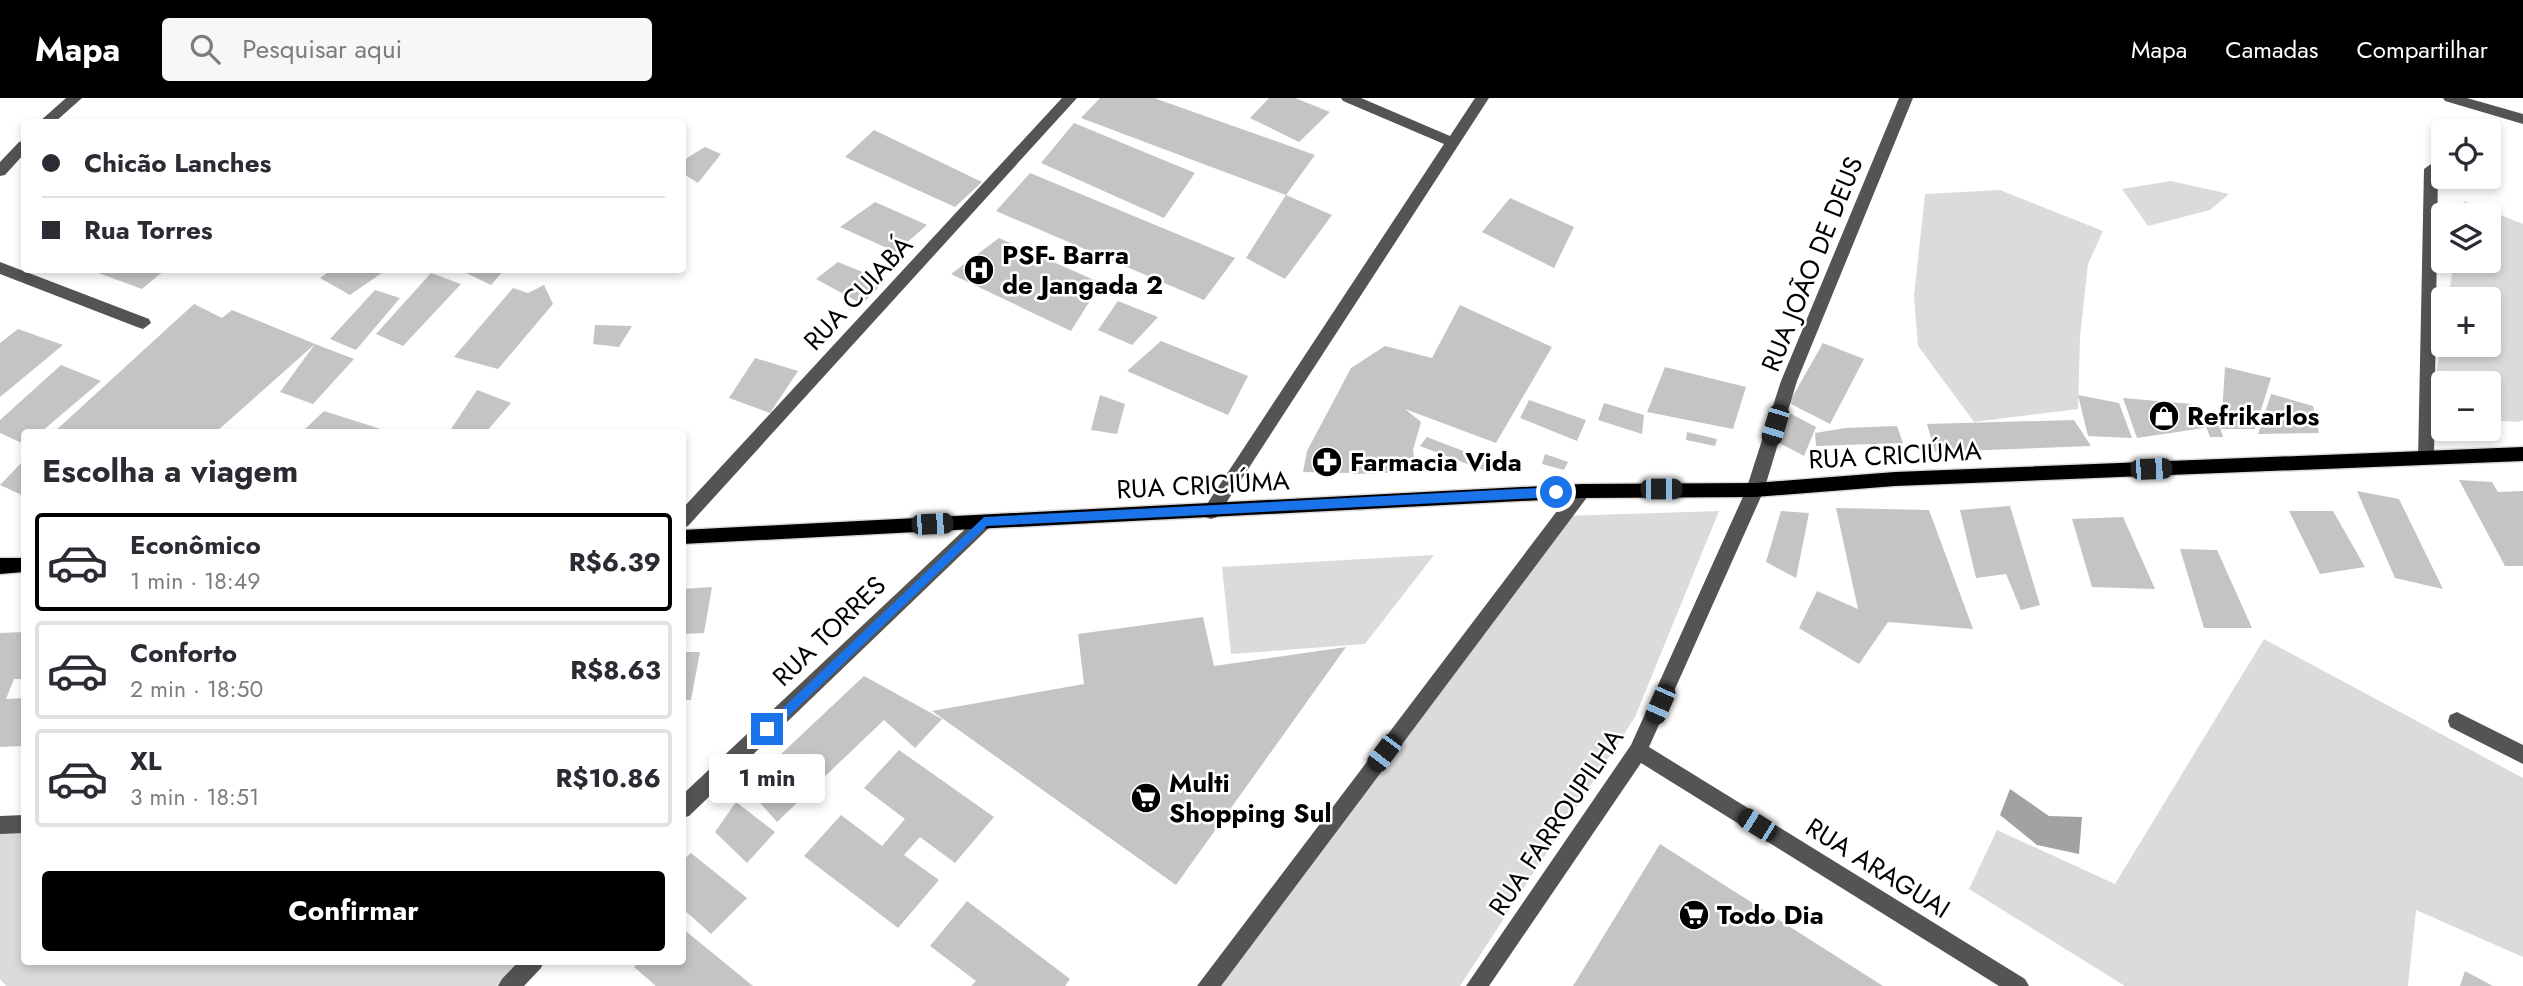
<!DOCTYPE html>
<html lang="pt">
<meta charset="utf-8">
<style>
body{margin:0;font-family:Jost,sans-serif;background:#f7f7f7;color:#2b2b33;height:100vh;display:flex;flex-direction:column;font-size:26px;white-space:nowrap}
*{box-sizing:border-box;margin:0}
p{font-size:23px;color:#7c7c81}
.icon{flex:none;width:38px;height:38px;fill:none;stroke:currentColor;stroke-width:2;stroke-linecap:round;stroke-linejoin:round}
.map{position:relative;flex:1;overflow:hidden}
.details{position:absolute;left:21px;top:331px;width:665px;height:536px;display:flex;flex-direction:column;background:#fff;border-radius:7px;box-shadow:0 4px 10px #0003}
.details>*{flex:none}
.banner{position:absolute;left:21px;top:21px;width:665px;height:154px;border-radius:7px;box-shadow:0 4px 10px #0003;display:grid;align-content:center;height:154px;padding:0 21px;background:#fff}
.buttons{position:absolute;left:2431px;top:21px;display:grid;gap:14px}
.buttons a{display:grid;place-items:center;width:70px;height:70px;border-radius:7px;background:#fff;box-shadow:0 4px 10px #0003;font-size:35px}
.end{position:absolute;width:32px;height:32px;margin:-16px;border:9px solid #1a73e8;background:#fff;box-shadow:0 0 0 4px #fff}
.from{border-radius:50%}
.bubble{position:absolute;height:49px;border-radius:7px;background:#fff;box-shadow:0 4px 10px #0003;font-size:23px;font-weight:700;line-height:49px;text-align:center}
.car{position:absolute;width:21px;height:42px;margin:-21px -10px;border-radius:9px;box-shadow:0 0 5px 2px #0007;background:linear-gradient(#222 24%,#8ab4d8 0 40%,#222 0 76%,#8ab4d8 0 86%,#222 0)}
.banner b{display:flex;align-items:center;gap:24px;height:66px;font-size:26px}
.banner b+b{border-top:2px solid #e1e1e2}
.banner i{width:18px;height:18px;background:#2b2b33}
ul{padding:0;list-style:none}
li{display:flex;align-items:center;gap:21px;height:98px;margin:0 14px 10px;padding:0 7px;border:4px solid #e1e1e2;border-radius:7px}
li div{flex:1}
li b{display:block;font-size:26px}
li em{font-style:normal;font-weight:700}
li.selected{border-color:#000}
li>.icon{width:63px;height:63px;stroke-width:1.5}
h2{padding:0 21px;font-size:32px;line-height:84px}
.cta{display:flex;gap:14px;margin-top:auto;padding:14px 21px}
.cta a{flex:1;height:80px;border-radius:7px;background:#000;color:#fff;font-size:28px;font-weight:700;line-height:80px;text-align:center}
header{display:flex;align-items:center;gap:42px;box-sizing:border-box;height:98px;padding:0 35px;background:#000;color:#fff}
header strong{font-size:33px}
nav{display:flex;gap:38px;margin-inline-start:auto;font-size:24px}
.search{width:490px;height:63px;background:#f7f7f7;display:flex;align-items:center;gap:18px;box-sizing:border-box;padding:0 24px;border-radius:7px;color:#7c7c81;font-size:26px}
.map>svg:first-child{display:block}
.green{fill:#dbdbdb}
.water{fill:#a2a2a2}
.building{fill:#c4c4c4}
.lines{fill:none;stroke-linecap:round;stroke-linejoin:round}
.major-casing{stroke:#dbdbdb;stroke-width:3}
.path{stroke:#767676;stroke-width:3.5;stroke-dasharray:2 3.5;stroke-linecap:butt}
.minor{fill:#545454;fill-rule:evenodd}
.major{fill:#000;fill-rule:evenodd}
.route{fill:#1a73e8}
.labels{text-anchor:middle;dominant-baseline:central;stroke-width:5;stroke-linejoin:round;paint-order:stroke}
.poi-label{font-size:26px;font-weight:bold;fill:#000;stroke:#fff;text-anchor:start}
.street-label{font-size:26px;fill:#000;stroke:#fff}
</style>
<header>
<strong>Mapa</strong>
<div class="search"><svg class="icon" aria-label="search" viewBox="0 0 24 24"><circle cx="10" cy="10" r="6"/><path d="M15 15l6 6"/></svg>Pesquisar aqui</div>
<nav><a>Mapa</a><a>Camadas</a><a>Compartilhar</a></nav>
</header>
<div class="map">
<svg width="2523" height="888" viewBox="0 0 2523 888">
<rect width="100%" height="100%" fill="#fff"/>
<path class="green" d="M2171 83 2229 96 2210 112 2148 128 2122 91Z
M2000 92 2103 133 2088 166 2080 239 2078 311 1974 324 1918 248 1914 198 1925 96Z
M2464 103 2523 126V322L2519 324 2489 322 2488 285H2443V319H2429L2443 232V247H2488V201H2448L2454 163H2488V117H2462Z
M1719 413 1635 619 1460 888H1201L1563 418Z
M1434 457 1365 546 1231 556 1222 469Z
M2264 541 2523 680V859L2416 812 2408 888H2125L1969 791 1997 732 2115 786Z
M24 727V863H537L512 888H6L0 881V728Z"/>
<path class="water" d="M2010 691 2049 718 2082 719 2079 756 2037 747 2000 717Z"/>
<path class="building" d="M1100 0H1154L1315 57 1286 97 1081 20Z
M1269 0H1295L1330 14 1299 44 1250 20Z
M1074 25 1195 75 1164 120 1041 65Z
M874 32 982 84 955 109 845 59Z
M705 49 721 56 698 85 682 75V63Z
M1030 75 1235 160 1204 202 996 113Z
M1286 97 1332 117 1285 181 1246 160Z
M1510 100 1574 129 1554 170 1482 134Z
M875 104 927 127 896 154 840 129Z
M999 140 1101 185 1071 233 951 176Z
M838 164 885 183 862 206 816 181Z
M90 172H165L142 191Z
M331 172H386L350 197 320 180Z
M460 172H504L491 187Z
M431 175 461 186 403 248 376 236Z
M544 187 553 206 498 271 454 259 513 190 528 195Z
M375 192 400 200 356 252 330 241Z
M1118 203 1158 219 1132 247 1098 232Z
M194 206 222 220 232 212 315 246 216 334H54Z
M1460 207 1552 249 1496 345 1405 311 1421 324 1413 352 1416 374 1354 376V353H1349V375L1303 374 1307 353 1351 270 1385 248 1432 260Z
M595 227 632 228 619 249 593 246Z
M18 231 63 247 0 299V245Z
M1161 243 1248 278 1228 317 1127 273Z
M1823 245 1864 261 1830 326 1789 305Z
M315 246 354 261 313 306 280 294Z
M755 260 798 273 770 315 729 300Z
M61 267 101 283 41 334H24V346L0 335V322Z
M1665 269 1746 289 1733 331 1647 314Z
M2225 269 2271 280 2255 331H2221Z
M477 292 511 305 486 334H449Z
M2271 296 2313 308 2319 335 2258 336Z
M1100 297 1125 306 1117 336 1091 332Z
M2078 297 2119 305 2132 340 2088 338Z
M2123 300 2192 306 2204 330 2137 340Z
M1529 302 1586 322 1577 343 1520 320Z
M1604 305 1644 317 1642 336 1598 322Z
M1784 312 1816 329 1804 358 1772 341Z
M324 313 384 332 382 334H302Z
M2201 315 2216 316 2223 339H2210Z
M2074 322 2091 348 1935 354 1927 326Z
M1897 328 1903 345 1816 348 1815 335 1845 330Z
M1687 334 1717 341 1715 348 1686 342Z
M1427 339 1497 366 1491 375 1420 348Z
M1545 356 1568 364 1564 372 1542 366Z
M24 362V398L0 387Z
M2459 382 2492 384 2498 394 2523 393V468H2505Z
M2357 393 2399 401 2443 491 2395 480Z
M2010 408 2040 507 2021 512 2006 476 1976 480 1960 412Z
M1836 410 1929 412 1973 531 1888 524 1859 566 1799 530 1817 493 1858 511Z
M1781 413 1809 415 1796 480 1766 464Z
M2289 413H2333L2365 469 2320 476Z
M2123 419 2155 491 2092 489 2072 421Z
M2180 451 2217 452 2252 530H2204Z
M712 489 704 535 682 536V491Z
M1203 519 1214 568 1346 549 1176 787 932 613 1084 586 1078 536Z
M24 534V581H14L6 601 24 600V648L0 649V535Z
M682 554H700L691 602H682Z
M864 578 942 621 915 650 884 622 777 724 746 689Z
M899 652 994 719 955 765 920 739 904 757 939 782 898 830 804 758 841 717 882 748 905 721 864 690Z
M736 704 775 734 747 765 715 734Z
M1660 746 1883 888H1573Z
M691 755 747 800 711 836 682 810V763Z
M967 803 1070 881 1065 888H971L976 883 930 848Z
M682 830 753 888H656L634 869 640 863H682Z
M2465 873 2493 888H2460Z"/>
<g class="lines">
<g class="major-casing">
<path id="major" d="M2523 349V363L1895 388 1755 399 1582 400 682 446V432L1582 386 1755 385 1895 374Z
M0 460H24V474L0 476Z"/>
</g>
<path class="path" d="M2434 46 2437 23"/>
<path class="minor" d="M66 0H82L55 24H39Z
M1062 0H1077L688 428 682 430V411Z
M1341 0H1361L1450 38 1475 0H1489L1217 419 1211 421 1205 419 1202 414 1205 409 1444 46 1343 3Z
M1899 0H1913L1797 283 1764 392 1649 649 2025 881 2029 888H1999L1641 665 1489 888H1466L1631 647 1746 392 1781 283Z
M2443 0H2467L2523 16V26L2445 3Z
M24 43V56L5 77 0 78V64L19 44Z
M2431 66 2438 71 2434 361 2432 366H2420L2418 361 2424 71Z
M0 164 149 221 151 225 143 231 137 229 0 176Z
M1582 386 1588 388 1591 393 1588 398 1221 888H1197L1576 388Z
M984 417 990 419 993 424 990 429 689 718 682 720V697L978 419Z
M2457 614 2523 647V666L2450 629 2448 623 2450 617Z
M24 717V735L0 736V718Z
M519 863H544L541 870 524 888H498L502 881Z"/>
<use href="#major" class="major"/>
</g>
<path class="route" d="M1556 389 1561 394 1556 399 987 428 771 635 767 636 761 631 984 419Z"/>
<defs>
<g id="hospital-disc" transform="scale(1.575)"><circle r="9.5" fill="#000" stroke="#fff"/><path d="M-5-5h3v3.5h4V-5h3V5h-3V1.5h-4V5h-3Z" fill="#fff"/></g>
<g id="shop-disc" transform="scale(1.575)"><circle r="9.5" fill="#000" stroke="#fff"/><path d="M-5-2.5h2.3a2.7 3.5 0 0 1 5.4 0H5L5.5 6h-11ZM-1.5-2.5h3a1.5 2.3 0 0 0-3 0Z" fill="#fff"/></g>
<g id="pharmacy-disc" transform="scale(1.575)"><circle r="9.5" fill="#000" stroke="#fff"/><path d="M-2-6h4v4h4v4h-4v4h-4v-4h-4v-4h4Z" fill="#fff"/></g>
<g id="supermarket-disc" transform="scale(1.575)"><circle r="9.5" fill="#000" stroke="#fff"/><path d="M-6-5.5h2.5l.6 2H6L4.5 2H-2.5L-4.4-4H-6ZM-1.5 3.2a1.3 1.3 0 1 0 .1 0ZM3 3.2a1.3 1.3 0 1 0 .1 0Z" fill="#fff"/></g>
</defs>
<g fill-rule="evenodd">
<use href="#hospital-disc" x="979" y="172"/>
<use href="#shop-disc" x="2164" y="318"/>
<use href="#pharmacy-disc" x="1327" y="364"/>
<use href="#supermarket-disc" x="1146" y="700"/>
<use href="#supermarket-disc" x="1694" y="817"/>
</g>
<g class="labels">
<g class="poi-label">
<text x="1002" y="157">PSF- Barra<tspan x="1002" dy="30">de Jangada 2</tspan></text>
<text x="2187" y="318">Refrikarlos</text>
<text x="1350" y="364">Farmacia Vida</text>
<text x="1169" y="685">Multi<tspan x="1169" dy="30">Shopping Sul</tspan></text>
<text x="1717" y="817">Todo Dia</text>
</g>
<g class="street-label">
<text transform="translate(1812 166) rotate(-68)">RUA JOÃO DE DEUS</text>
<text transform="translate(858 195) rotate(-47)">RUA CUIABÁ</text>
<text transform="translate(1895 357) rotate(-3)">RUA CRICIÚMA</text>
<text transform="translate(1203 387) rotate(-3)">RUA CRICIÚMA</text>
<text transform="translate(829 533) rotate(-44)">RUA TORRES</text>
<text transform="translate(1556 724) rotate(-56)">RUA FARROUPILHA</text>
<text transform="translate(1878 770) rotate(32)">RUA ARAGUAI</text>
</g>
</g>
</svg>
<div class="buttons">
<a><svg class="icon" aria-label="locate" viewBox="0 0 24 24"><circle cx="12" cy="12" r="6"/><path d="M12 2v4M12 18v4M2 12h4M18 12h4"/></svg></a>
<a><svg class="icon" aria-label="layers" viewBox="0 0 24 24"><path d="M12 4l9 5-9 5-9-5zM3 14l9 5 9-5"/></svg></a>
<a>+</a>
<a>−</a>
</div>
<i class="end from" style="left:1556px;top:394px"></i>
<i class="end" style="left:767px;top:631px"></i>
<div class="bubble" style="left:709px;top:656px;width:116px">1 min</div>
<i class="car" style="left:1775px;top:327px;rotate:197deg"></i>
<i class="car" style="left:2151px;top:371px;rotate:88deg"></i>
<i class="car" style="left:1661px;top:391px;rotate:90deg"></i>
<i class="car" style="left:932px;top:426px;rotate:87deg"></i>
<i class="car" style="left:1660px;top:606px;rotate:204deg"></i>
<i class="car" style="left:1384px;top:655px;rotate:217deg"></i>
<i class="car" style="left:1757px;top:727px;rotate:302deg"></i>
<div class="banner">
<b><i class="from"></i>Chicão Lanches</b>
<b><i></i>Rua Torres</b>
</div>
<section class="details">
<h2>Escolha a viagem</h2>
<ul>
<li class="selected"><svg class="icon" aria-label="car" viewBox="0 0 24 24"><path d="M5 17H2v-5l4-1 3-4h7l3 4 3 1v5h-3M9 17h6M6 11h13"/><circle cx="7" cy="17" r="2"/><circle cx="17" cy="17" r="2"/></svg><div><b>Econômico</b><p>1 min · 18:49</p></div><em>R$6.39</em></li>
<li><svg class="icon" aria-label="car" viewBox="0 0 24 24"><path d="M5 17H2v-5l4-1 3-4h7l3 4 3 1v5h-3M9 17h6M6 11h13"/><circle cx="7" cy="17" r="2"/><circle cx="17" cy="17" r="2"/></svg><div><b>Conforto</b><p>2 min · 18:50</p></div><em>R$8.63</em></li>
<li><svg class="icon" aria-label="car" viewBox="0 0 24 24"><path d="M5 17H2v-5l4-1 3-4h7l3 4 3 1v5h-3M9 17h6M6 11h13"/><circle cx="7" cy="17" r="2"/><circle cx="17" cy="17" r="2"/></svg><div><b>XL</b><p>3 min · 18:51</p></div><em>R$10.86</em></li>
</ul>
<div class="cta"><a>Confirmar</a></div>
</section>
</div>
